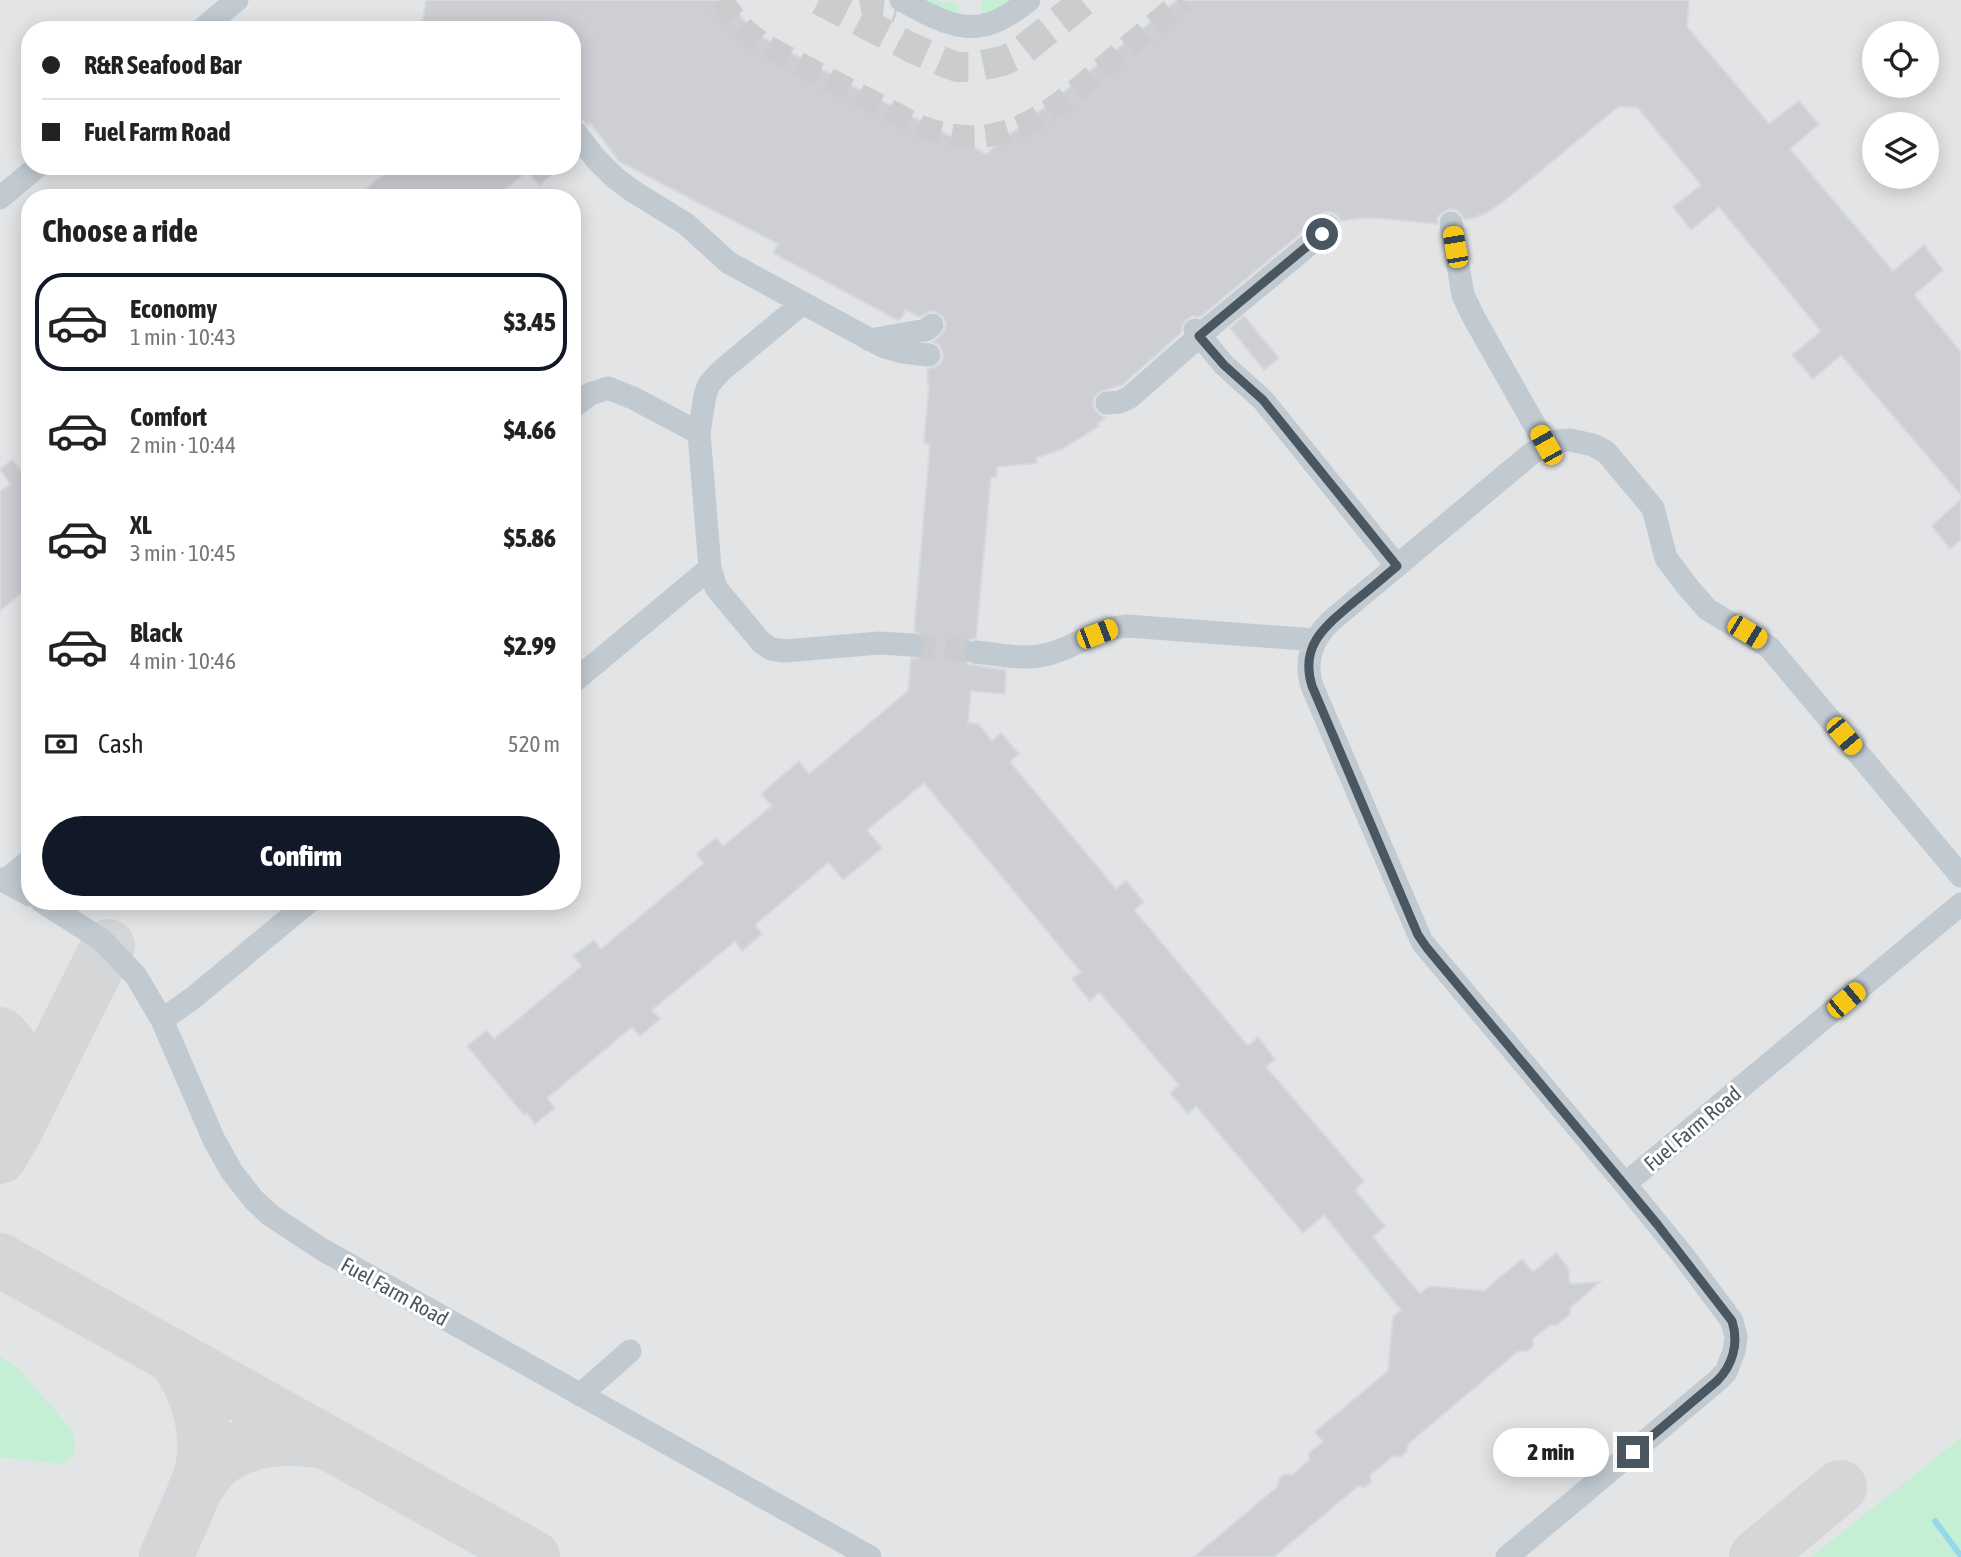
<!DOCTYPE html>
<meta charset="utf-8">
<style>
body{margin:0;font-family:"Asap Condensed",sans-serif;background:#f2f2f2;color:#222;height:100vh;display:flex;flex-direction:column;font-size:26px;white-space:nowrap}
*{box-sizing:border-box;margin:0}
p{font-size:23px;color:#767676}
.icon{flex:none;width:38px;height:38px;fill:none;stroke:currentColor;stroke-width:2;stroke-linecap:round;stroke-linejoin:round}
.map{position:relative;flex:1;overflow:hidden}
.drawer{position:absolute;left:21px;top:189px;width:560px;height:721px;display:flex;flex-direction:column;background:#fff;border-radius:28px;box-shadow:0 4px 18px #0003}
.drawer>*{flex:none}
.guide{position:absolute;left:21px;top:21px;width:560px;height:154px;border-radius:28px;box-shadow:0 4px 18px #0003;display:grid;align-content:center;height:154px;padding:0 21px;background:#fff}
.buttons{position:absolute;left:1862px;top:21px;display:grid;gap:14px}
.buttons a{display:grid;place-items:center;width:77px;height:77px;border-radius:50%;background:#fff;box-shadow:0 4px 18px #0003;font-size:35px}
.end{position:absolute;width:32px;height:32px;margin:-16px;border:9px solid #4a5660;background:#fff;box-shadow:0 0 0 4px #fff}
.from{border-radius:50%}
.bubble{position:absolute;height:49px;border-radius:24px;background:#fff;box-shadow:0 4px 18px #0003;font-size:23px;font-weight:800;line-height:49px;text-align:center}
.car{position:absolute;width:21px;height:42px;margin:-21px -10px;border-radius:9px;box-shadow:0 0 5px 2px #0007;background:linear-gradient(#f5c518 24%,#345 0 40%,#f5c518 0 76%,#345 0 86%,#f5c518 0)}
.guide b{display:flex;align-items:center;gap:24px;height:66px;font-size:26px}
.guide b+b{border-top:2px solid #e0e0e0}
.guide i{width:18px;height:18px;background:#222}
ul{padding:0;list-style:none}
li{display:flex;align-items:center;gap:21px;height:98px;margin:0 14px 10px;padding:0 7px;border:4px solid transparent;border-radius:28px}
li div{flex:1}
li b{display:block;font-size:26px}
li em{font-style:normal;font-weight:800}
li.on{border-color:#111827}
li>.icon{width:63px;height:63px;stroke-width:1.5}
h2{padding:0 21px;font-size:32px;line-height:84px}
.pay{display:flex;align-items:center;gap:18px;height:77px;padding:0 21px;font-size:26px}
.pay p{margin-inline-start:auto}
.primary-button{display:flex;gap:14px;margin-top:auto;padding:14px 21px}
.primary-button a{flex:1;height:80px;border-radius:42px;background:#111827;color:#fff;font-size:28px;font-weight:800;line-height:80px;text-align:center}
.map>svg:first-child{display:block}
.airport{fill:#e2e4e6;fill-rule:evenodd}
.green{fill:#c4efd4}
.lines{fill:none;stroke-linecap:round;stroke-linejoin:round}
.stream{stroke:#93d9ea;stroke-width:6}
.taxiway{stroke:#d4d6d8;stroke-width:54}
.building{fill:#cdcfd4;stroke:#d7d9dd;stroke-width:2}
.minor-tunnel{stroke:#caccce;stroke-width:23;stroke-dasharray:23 11;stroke-linecap:butt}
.major-tunnel{stroke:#caccce;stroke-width:30;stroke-dasharray:30 15;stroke-linecap:butt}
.minor{stroke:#c1cad1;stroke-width:23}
.route{stroke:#4a5660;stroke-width:9}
.labels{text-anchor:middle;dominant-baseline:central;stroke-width:6;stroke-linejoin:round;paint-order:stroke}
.street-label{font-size:21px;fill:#4a5660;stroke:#fff}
</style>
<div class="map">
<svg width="1961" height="1557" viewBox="0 0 1961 1557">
<rect width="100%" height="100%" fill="#f4f3f3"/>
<path class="airport" d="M0 0H1961V1557H0ZM30 30H572V166H30ZM1874 33H1927V86H1874ZM1874 124H1927V177H1874ZM30 198H572V901H30Z"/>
<path class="green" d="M917 0H938L942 4C951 0 949 3 957 3L959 17Z
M982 0H1015L983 16 981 1Z
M0 1356 18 1368 70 1428C78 1444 78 1453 63 1464L0 1457Z
M1961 1438V1550L1949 1536 1938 1519 1936 1518 1933 1521C1934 1528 1953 1552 1959 1557H1811Z"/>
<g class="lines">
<path class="stream" d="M1935 1521 1961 1556"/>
<path class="taxiway" d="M0 1034C25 1058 28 1088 18 1120
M0 1157 14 1133 108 946
M0 1260 533 1557
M194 1491C201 1481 208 1469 218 1461 248 1437 287 1436 324 1442
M166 1557C177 1530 191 1503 200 1476 212 1435 198 1389 173 1356
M1756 1557 1840 1487"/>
</g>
<path class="building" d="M426 0H727L756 34 862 91 986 154 1178 0H1689L1687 27 1769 124 1799 101 1819 124 1790 149 1893 271 1924 245 1943 270 1914 295 1961 352V495L1841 355 1813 379 1792 355 1821 331 1719 207 1691 230 1673 207 1701 185 1638 108 1619 106 1503 202 1486 213 1473 218 1465 220 1461 214 1457 210 1449 209 1442 213 1438 217 1437 224 1375 218H1361L1341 221 1337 215 1330 212 1322 213 1312 224 1200 317 1192 316 1186 320 1182 326 1181 333 1122 385 1099 392 1094 398 1093 405 1096 411 1100 415 1106 417 1097 424 1099 426 1062 449 1036 458 1037 463 997 467 996 477H991L976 638 970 639 964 643 961 651 963 658 967 664 1006 670 1005 694 971 691 968 723 978 724 992 741 1001 733 1019 754 1010 762 1116 889 1126 881 1144 902 1134 910 1248 1046 1258 1037 1275 1059 1266 1067 1364 1181 1355 1190 1385 1226 1373 1237 1420 1294 1429 1286 1484 1291 1522 1259 1533 1272 1556 1253 1568 1268 1570 1284 1600 1282 1570 1308V1314L1557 1325H1550L1533 1339V1346L1527 1351 1517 1352 1408 1444 1407 1451 1401 1457 1393 1456 1370 1475 1371 1482 1365 1487 1358 1486 1274 1557H1194L1278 1486 1279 1479 1285 1474 1292 1475 1309 1460V1453L1323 1442 1315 1432 1388 1371 1393 1317 1401 1310 1324 1215 1303 1233 1196 1106 1188 1114 1170 1093 1179 1085 1099 992 1090 1001 1072 979 1081 972 924 783 867 830 882 848 843 880 829 862 755 925 762 934 742 951 735 941 652 1010 660 1019 640 1036 632 1027 547 1098 555 1108 535 1124 527 1113 524 1115 467 1046 487 1030 494 1039 582 966 573 956 594 940 601 949 704 863 696 854 716 838 723 846 772 806 761 794 799 761 809 774 908 691 911 659 918 658 923 653 926 645 924 638 920 634 914 631 930 444 924 443 929 384H927L928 369 935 367 941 363 943 356 942 350 938 344 933 342 945 330 946 323 942 316 936 312 930 311 919 317 906 310 899 321 773 253 778 244 620 162 590 123 588 125 581 119 572 118V30H421Z
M394 166H544L551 175 539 185 528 171 494 198H355Z
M1244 316 1279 358 1264 370 1230 328Z
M12 460 23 473 30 467V586L0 611V492L10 484 0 469Z
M1961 499V540L1950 549 1932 526Z"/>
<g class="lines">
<path class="minor-tunnel" d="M720 0 745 30 764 45 919 126C998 156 1044 118 1101 69 1128 46 1156 23 1183 0
M861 10C875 7 884 7 897 11
M912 645 975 652"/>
<path class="major-tunnel" d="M819 0 914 49 946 63 957 67H974L1002 61 1018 54 1085 0"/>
<path class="minor" d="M901 0C953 28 978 42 1029 0
M201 30 237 0
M575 132 596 159 614 177 631 190 686 224 729 263 882 346 902 352 929 355
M0 198 38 166
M1451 223 1463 295 1474 318 1546 445
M803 303 722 370 709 384 705 395 699 433 710 568 716 588 761 642 771 649 785 651 879 643 912 645
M1195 330 1224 365 1263 400 1397 566
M870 340 926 330 932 325
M1107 403 1120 402 1130 397 1212 325 1322 234 1328 226
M572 408 590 394 608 388 633 398 699 433
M975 652C997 654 1023 660 1045 655 1073 649 1097 628 1127 626L1316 640
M572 683 710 568
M0 879 30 895
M5 881 30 860
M41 901 102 940 136 976 162 1020 214 1140 232 1172 254 1200 270 1215 323 1250 870 1557
M162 1020 193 998 310 901
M1625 1184 1961 904
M580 1395 630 1351
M1507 1557 1717 1381 1726 1372 1734 1351 1736 1337 1732 1321 1682 1254 1625 1184 1422 942 1312 686C1304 661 1312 639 1331 621L1532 453 1557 441 1570 440 1593 445 1606 452 1653 508 1666 558 1687 586 1707 609 1769 647 1961 876"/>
</g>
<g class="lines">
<path class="route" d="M1322 234 1199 336 1224 365 1263 400 1397 566C1383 578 1369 590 1355 601 1327 625 1299 644 1312 686L1418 935 1427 948 1657 1224 1732 1321C1739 1343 1733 1365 1717 1381L1633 1452"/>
</g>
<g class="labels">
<g class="street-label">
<text transform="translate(1692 1128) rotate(-40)">Fuel Farm Road</text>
<text transform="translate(395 1291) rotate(29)">Fuel Farm Road</text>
</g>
</g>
</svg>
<div class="buttons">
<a><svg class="icon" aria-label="locate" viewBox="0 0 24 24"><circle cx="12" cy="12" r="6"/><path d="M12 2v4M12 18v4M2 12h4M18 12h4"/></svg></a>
<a><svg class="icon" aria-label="layers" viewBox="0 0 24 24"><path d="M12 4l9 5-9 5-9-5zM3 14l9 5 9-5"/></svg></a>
</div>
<i class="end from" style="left:1322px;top:234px"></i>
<i class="end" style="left:1633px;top:1452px"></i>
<div class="bubble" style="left:1493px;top:1428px;width:116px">2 min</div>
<i class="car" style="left:1455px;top:247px;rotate:350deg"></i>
<i class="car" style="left:1546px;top:445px;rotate:331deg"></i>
<i class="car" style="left:1747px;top:632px;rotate:121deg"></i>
<i class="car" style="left:1097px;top:634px;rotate:69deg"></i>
<i class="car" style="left:1844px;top:736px;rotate:140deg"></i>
<i class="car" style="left:1846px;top:1000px;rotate:50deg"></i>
<div class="guide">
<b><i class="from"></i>R&amp;R Seafood Bar</b>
<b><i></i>Fuel Farm Road</b>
</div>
<section class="drawer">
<h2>Choose a ride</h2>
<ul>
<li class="on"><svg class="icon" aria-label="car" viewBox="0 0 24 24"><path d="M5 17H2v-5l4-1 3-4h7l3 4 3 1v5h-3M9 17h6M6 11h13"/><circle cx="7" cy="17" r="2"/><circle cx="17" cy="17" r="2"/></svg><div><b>Economy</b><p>1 min · 10:43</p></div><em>$3.45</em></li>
<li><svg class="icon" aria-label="car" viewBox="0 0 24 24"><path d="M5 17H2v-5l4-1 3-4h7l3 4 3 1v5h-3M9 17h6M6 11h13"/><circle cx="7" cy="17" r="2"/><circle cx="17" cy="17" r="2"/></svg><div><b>Comfort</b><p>2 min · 10:44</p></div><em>$4.66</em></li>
<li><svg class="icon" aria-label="car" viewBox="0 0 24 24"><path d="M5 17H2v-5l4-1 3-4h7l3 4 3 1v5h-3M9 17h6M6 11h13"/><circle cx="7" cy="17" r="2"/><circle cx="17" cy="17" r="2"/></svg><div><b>XL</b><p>3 min · 10:45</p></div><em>$5.86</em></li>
<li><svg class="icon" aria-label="car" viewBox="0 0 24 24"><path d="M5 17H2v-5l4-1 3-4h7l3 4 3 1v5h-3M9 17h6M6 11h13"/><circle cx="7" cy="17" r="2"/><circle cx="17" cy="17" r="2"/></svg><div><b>Black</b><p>4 min · 10:46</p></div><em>$2.99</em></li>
</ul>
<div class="pay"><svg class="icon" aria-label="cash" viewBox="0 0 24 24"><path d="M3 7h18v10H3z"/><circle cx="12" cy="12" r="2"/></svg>Cash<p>520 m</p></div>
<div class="primary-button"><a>Confirm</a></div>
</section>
</div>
